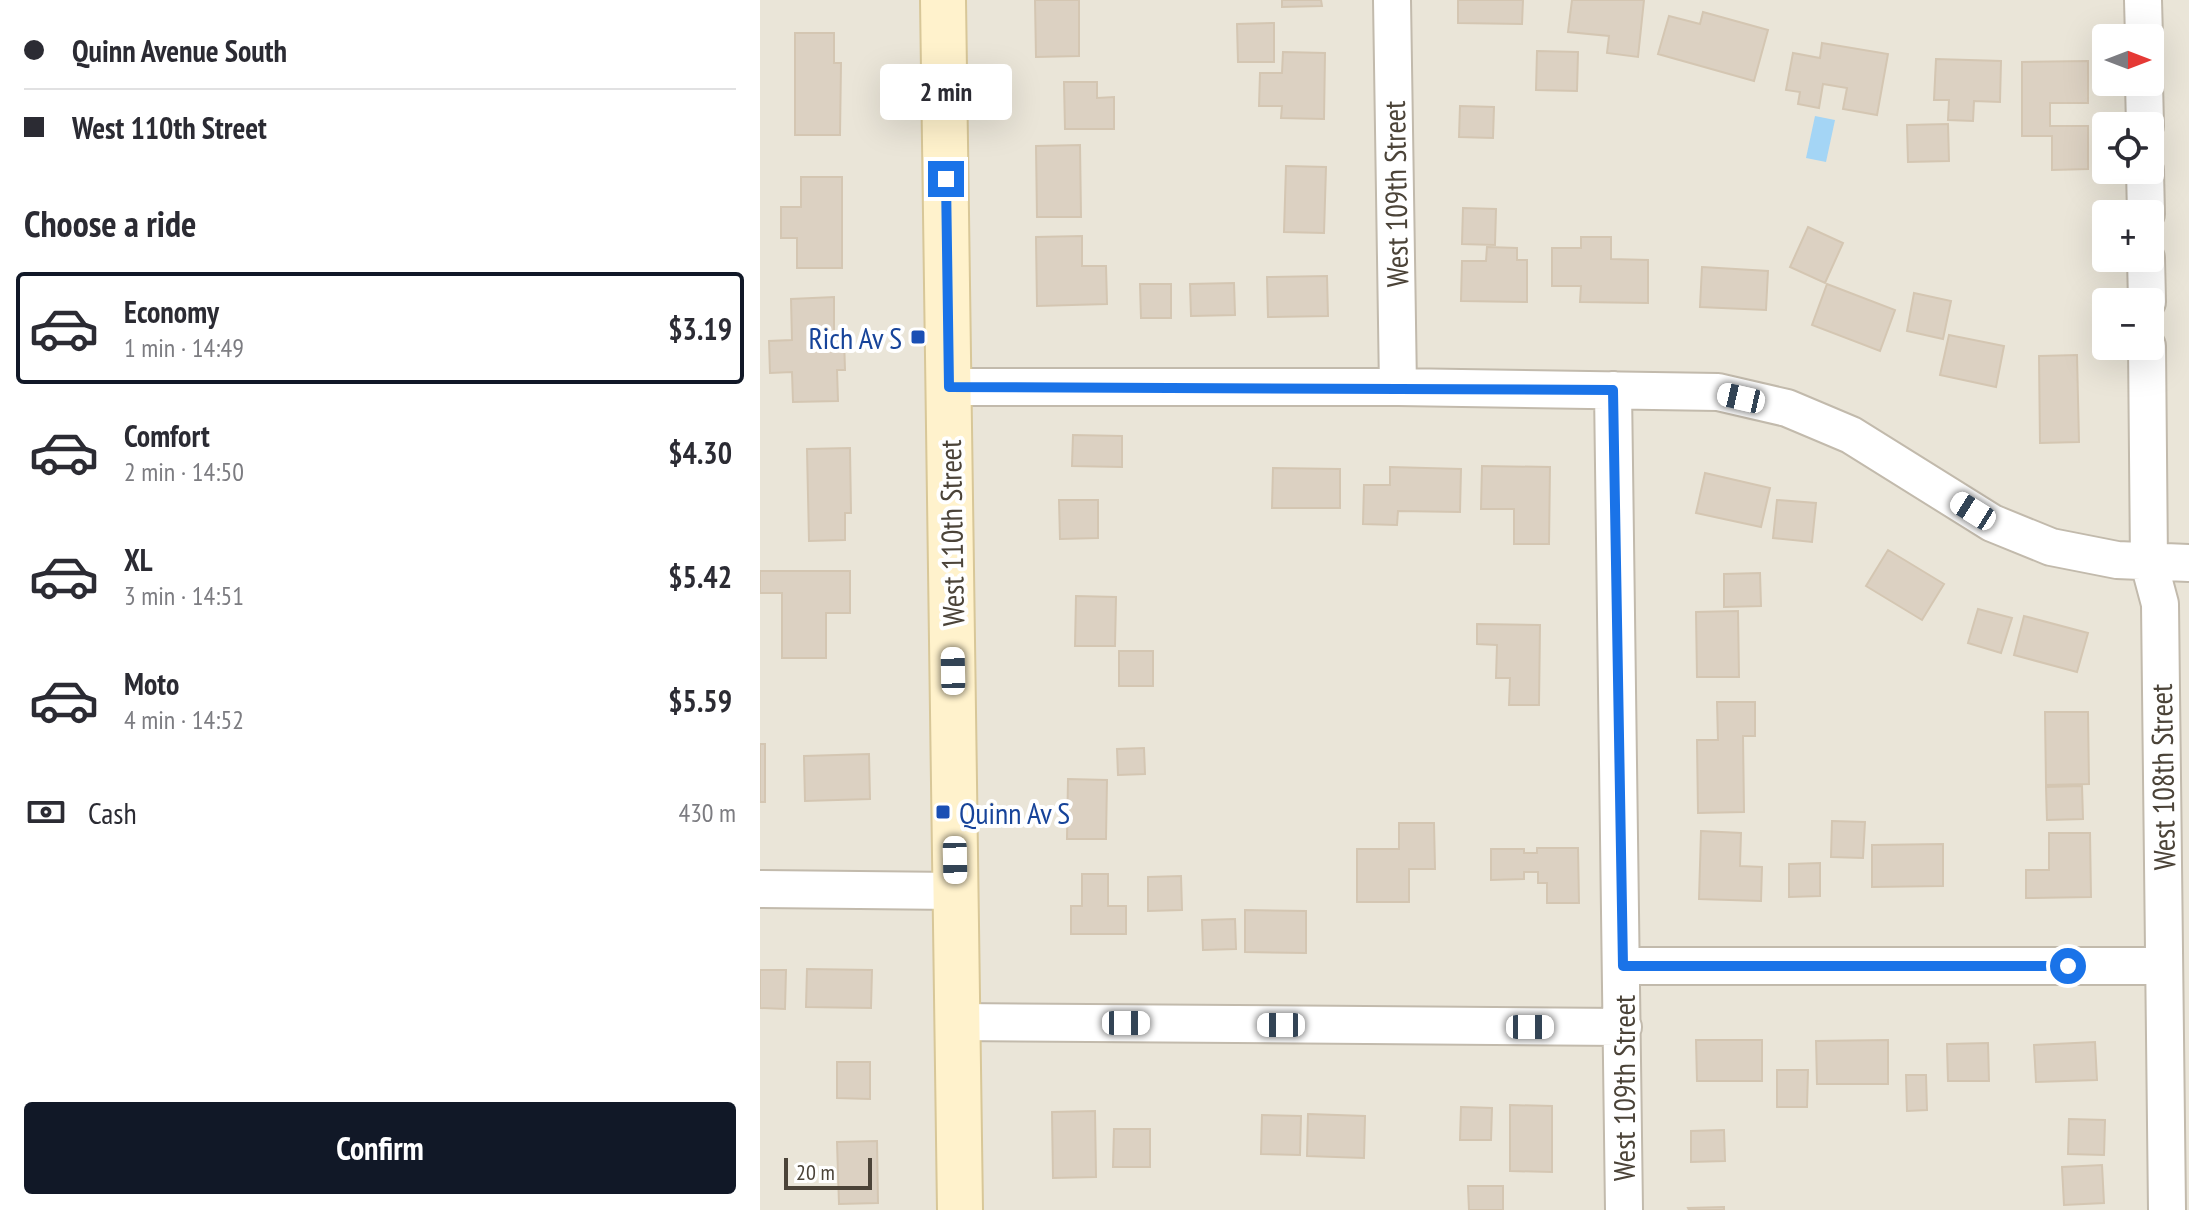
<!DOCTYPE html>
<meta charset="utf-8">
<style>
body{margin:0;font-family:"PT Sans Narrow",sans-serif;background:#f7f7f7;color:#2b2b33;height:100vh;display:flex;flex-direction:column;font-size:30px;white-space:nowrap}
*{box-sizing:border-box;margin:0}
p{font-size:26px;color:#7c7c81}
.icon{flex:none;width:44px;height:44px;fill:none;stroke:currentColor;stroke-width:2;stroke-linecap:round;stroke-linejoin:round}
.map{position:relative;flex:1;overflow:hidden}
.details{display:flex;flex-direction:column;background:#fff;width:760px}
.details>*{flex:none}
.hud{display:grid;align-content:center;height:176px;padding:0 24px;background:#fff}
.needle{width:52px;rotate:90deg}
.buttons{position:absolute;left:1332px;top:24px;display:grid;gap:16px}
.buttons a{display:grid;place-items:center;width:72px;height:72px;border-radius:8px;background:#fff;box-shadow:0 8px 32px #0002;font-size:40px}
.scale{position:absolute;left:24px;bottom:20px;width:88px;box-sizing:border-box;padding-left:8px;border:4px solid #4b4338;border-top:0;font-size:22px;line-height:28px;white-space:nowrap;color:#4b4338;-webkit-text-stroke:6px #fff;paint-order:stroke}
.end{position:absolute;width:36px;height:36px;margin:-18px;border:10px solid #1a73e8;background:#fff;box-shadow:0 0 0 4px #fff}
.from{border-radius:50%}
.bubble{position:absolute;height:56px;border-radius:8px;background:#fff;box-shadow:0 8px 32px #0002;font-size:26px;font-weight:700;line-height:56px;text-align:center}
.car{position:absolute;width:24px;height:48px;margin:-24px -12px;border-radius:10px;box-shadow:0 0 6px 2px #0007;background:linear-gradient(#fff 24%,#345 0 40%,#fff 0 76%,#345 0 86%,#fff 0)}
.hud b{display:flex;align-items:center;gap:28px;height:76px;font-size:30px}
.hud b+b{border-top:2px solid #e1e1e2}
.hud i{width:20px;height:20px;background:#2b2b33}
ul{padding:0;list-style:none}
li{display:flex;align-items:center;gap:24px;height:112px;margin:0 16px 12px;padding:0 8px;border:4px solid transparent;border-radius:8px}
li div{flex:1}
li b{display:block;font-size:30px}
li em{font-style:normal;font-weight:700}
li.on{border-color:#111827}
li>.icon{width:72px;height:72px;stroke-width:1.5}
h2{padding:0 24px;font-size:36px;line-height:96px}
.pay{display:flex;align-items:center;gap:20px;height:88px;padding:0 24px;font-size:30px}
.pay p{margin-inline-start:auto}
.primary-button{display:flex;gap:16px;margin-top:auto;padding:16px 24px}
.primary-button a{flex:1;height:92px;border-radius:8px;background:#111827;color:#fff;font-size:32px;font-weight:700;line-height:92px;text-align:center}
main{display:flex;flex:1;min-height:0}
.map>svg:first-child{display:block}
.residential{fill:#eae5d8;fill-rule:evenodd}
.water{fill:#a4d5f5}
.building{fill:#dcd1c2;stroke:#d4c6b2;stroke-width:2}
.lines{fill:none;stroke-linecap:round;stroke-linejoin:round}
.street-casing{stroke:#c2baac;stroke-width:40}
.secondary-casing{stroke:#d8c798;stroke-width:48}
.street{stroke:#fff;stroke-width:36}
.secondary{stroke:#fff2cc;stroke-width:44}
.route{stroke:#1a73e8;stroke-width:10}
.transit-dot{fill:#1a4fb4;stroke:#fff;stroke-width:3}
.labels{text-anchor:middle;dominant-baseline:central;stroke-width:8;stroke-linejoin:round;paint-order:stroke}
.street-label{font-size:30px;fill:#4b4338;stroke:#fff}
.transit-label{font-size:30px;fill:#164399;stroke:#fff;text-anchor:end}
</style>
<main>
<section class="details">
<div class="hud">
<b><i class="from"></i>Quinn Avenue South</b>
<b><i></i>West 110th Street</b>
</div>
<h2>Choose a ride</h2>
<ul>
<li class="on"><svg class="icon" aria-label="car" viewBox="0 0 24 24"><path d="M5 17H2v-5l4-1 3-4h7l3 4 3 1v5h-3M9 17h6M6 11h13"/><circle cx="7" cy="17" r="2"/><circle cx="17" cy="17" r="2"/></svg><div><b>Economy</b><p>1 min · 14:49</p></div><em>$3.19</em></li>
<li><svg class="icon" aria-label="car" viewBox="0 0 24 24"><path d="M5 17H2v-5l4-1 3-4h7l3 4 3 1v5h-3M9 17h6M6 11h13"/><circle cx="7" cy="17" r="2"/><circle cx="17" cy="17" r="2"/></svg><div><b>Comfort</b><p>2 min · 14:50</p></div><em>$4.30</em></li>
<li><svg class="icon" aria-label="car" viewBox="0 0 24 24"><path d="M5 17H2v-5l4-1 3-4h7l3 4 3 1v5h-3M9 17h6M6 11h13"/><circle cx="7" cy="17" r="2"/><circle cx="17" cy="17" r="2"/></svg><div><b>XL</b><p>3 min · 14:51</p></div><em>$5.42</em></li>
<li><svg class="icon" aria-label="car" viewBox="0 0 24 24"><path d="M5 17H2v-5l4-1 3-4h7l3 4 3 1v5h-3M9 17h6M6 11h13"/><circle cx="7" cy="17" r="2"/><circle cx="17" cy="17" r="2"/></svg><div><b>Moto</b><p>4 min · 14:52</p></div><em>$5.59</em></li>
</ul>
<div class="pay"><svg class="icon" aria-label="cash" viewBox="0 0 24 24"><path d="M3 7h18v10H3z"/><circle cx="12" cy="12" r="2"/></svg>Cash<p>430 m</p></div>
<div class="primary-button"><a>Confirm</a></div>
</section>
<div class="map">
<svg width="1429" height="1210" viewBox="0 0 1429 1210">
<rect width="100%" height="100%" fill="#f6f2eb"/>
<path class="residential" d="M0 0H1429V1210H0ZM1346 38H1390V82H1346ZM1346 126H1390V170H1346ZM1346 214H1390V258H1346ZM1346 302H1390V346H1346Z"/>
<path class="water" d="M1055 116 1075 120 1066 162 1046 158Z"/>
<path class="building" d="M275 0H319V56L276 57Z
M522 0H561L562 6 522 7Z
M698 0H763L762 24 698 23Z
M812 0H884L878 57 847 53 849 36 808 32Z
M943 12 1008 30 994 81 898 54 909 16 940 24Z
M514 23V62H478L477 24Z
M35 33H74V63H81L80 135H35Z
M1062 43 1128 54 1117 115 1083 109 1087 88 1063 84 1059 108 1038 104 1040 92 1026 90 1033 53 1060 58Z
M777 51 818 52 817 91 776 90Z
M523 52 565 53 564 119 521 118 522 106H499L500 73H522Z
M1176 59 1241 61 1240 102 1214 101 1213 121 1188 120 1189 100H1174Z
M1328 61V103H1290V126H1328V169L1292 170V136H1262V62Z
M304 82H337V98L354 97V129H305Z
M700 106 734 107 733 138 699 137Z
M1188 124 1189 161 1148 162 1147 125Z
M320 145 321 217H277L276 146Z
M526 166 566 167 564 233 524 232Z
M41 177H82V268H37V238H21V207H41Z
M703 208 736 209 735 245 702 244Z
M1048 227 1083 243 1065 283 1030 267Z
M322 236V266H346L347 304 277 306 276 237Z
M821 237H851V259L888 260V303L820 302 821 286H792V248H821Z
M727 247 757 248V260H767V302L701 301 702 261H726Z
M942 267 1008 271 1006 310 940 307Z
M567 276 568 316 508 317 507 277Z
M474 283 475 315 431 316 430 284Z
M380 284H411V318H381Z
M1067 284 1135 310 1120 351 1052 325Z
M1154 293 1191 301 1183 339 1147 331Z
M74 297V339L84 338 85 370H77L78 401 33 402 32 372 10 373 9 341 32 340 31 299Z
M1189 335 1244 346 1236 387 1180 375Z
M1317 355 1319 442 1280 443 1279 356Z
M313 435 362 436V467L312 466Z
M90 448 91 513H85V540L49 541 47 449Z
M722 466 790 467 789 544H754V509H721Z
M630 467 701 469 700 512 638 511 637 525 603 524 604 485H630Z
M513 468 580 469V508H512Z
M945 473 1010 488 1001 527 936 513Z
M299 500H338V538L300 539Z
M1017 500 1056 503 1052 542 1013 538Z
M1128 550 1184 584 1162 620 1106 586Z
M0 571H90V613H66V658H22V593H0Z
M1000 573 1001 606 964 607V574Z
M316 596 356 597 355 646H315Z
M1218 609 1252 618 1241 653 1208 643Z
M978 611 979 677H937L936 612Z
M1264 616 1328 633 1317 672 1254 655Z
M717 624 780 625 779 705H749L750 678H736L737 645 717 644Z
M359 651H393V686H359Z
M957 702H995V736H983L984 812 938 813 937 740H958Z
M1285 712H1328L1329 784 1286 785Z
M0 744H5V802H0Z
M384 748 385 774 358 775 357 749Z
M109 754 110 799 45 801 44 756Z
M308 779 347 780 346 839H307Z
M1322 786 1323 819 1287 820 1286 787Z
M1072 821 1105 822 1103 858 1071 857Z
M639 823H674L675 869H649V902H597V849H639Z
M941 831 981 833 980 866 1002 867 1001 901 939 899Z
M1289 833H1330L1331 897 1266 898V870H1289Z
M1183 844V886L1112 887V845Z
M777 848H818L819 903H787V883H778V872H764V879L731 880V849H764V853H777Z
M1060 863V896L1029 897V864Z
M322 874H348V906H366V934H311V906H322Z
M421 876 422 910 388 911V877Z
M485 910 546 911V953L485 952Z
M475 919 476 949 443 950 442 920Z
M47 969 112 970 111 1008 46 1007Z
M0 970H26L25 1009 0 1008Z
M936 1040H1002V1081H937Z
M1128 1040V1084H1057L1056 1041Z
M1335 1042 1337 1080 1276 1082 1274 1045Z
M1228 1043 1229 1081H1188L1187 1044Z
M77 1062H110V1099L77 1098Z
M1017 1070H1048L1047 1107H1017Z
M1146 1075H1166L1167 1110 1147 1111Z
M750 1105 792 1106V1172L750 1171Z
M701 1107 732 1108 731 1140H700Z
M335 1111 336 1177 293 1178 292 1112Z
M548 1114 605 1116 604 1158 547 1156Z
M502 1115 541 1116 540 1155 501 1154Z
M1309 1119 1345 1120 1344 1155 1308 1154Z
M354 1129H390V1167H353Z
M964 1130 965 1161 931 1162V1131Z
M117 1141 118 1203 79 1204 77 1142Z
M1342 1165 1344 1203 1304 1205 1302 1167Z
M708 1186H743V1210H709Z
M964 1207V1210H929L928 1208Z"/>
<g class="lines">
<g class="street-casing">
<path id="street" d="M632 0 638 387
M1383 0 1384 38
M1384 82 1385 126
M1385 170 1386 214
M1386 258 1387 302
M1387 346 1389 563 1400 604 1407 1210
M189 387H638L958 392 1027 408 1091 435 1232 523 1291 547 1357 560 1429 563
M853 390 864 1210
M0 889 196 891
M863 966H1404
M197 1022 863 1027"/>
</g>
<g class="secondary-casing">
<path id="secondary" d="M183 0 200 1210"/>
</g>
<use href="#street" class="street"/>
<use href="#secondary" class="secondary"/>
</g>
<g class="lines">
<path class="route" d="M186 179 189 387 853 390 863 966H1308"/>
</g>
<g class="transit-dot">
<rect x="150" y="329" width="16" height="16" rx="4"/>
<rect x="175" y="804" width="16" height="16" rx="4"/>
</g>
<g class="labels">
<g class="street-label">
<text transform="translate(635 194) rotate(-91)">West 109th Street</text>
<text transform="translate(191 533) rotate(-91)">West 110th Street</text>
<text transform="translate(1402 777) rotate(-91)">West 108th Street</text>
<text transform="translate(863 1088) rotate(-90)">West 109th Street</text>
</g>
<g class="transit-label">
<text x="142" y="337">Rich Av S</text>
<text x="199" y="812" text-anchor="start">Quinn Av S</text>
</g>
</g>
</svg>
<div class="buttons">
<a><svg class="needle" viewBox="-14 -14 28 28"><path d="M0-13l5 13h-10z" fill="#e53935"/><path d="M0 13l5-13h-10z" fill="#7c7c81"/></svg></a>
<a><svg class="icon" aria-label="locate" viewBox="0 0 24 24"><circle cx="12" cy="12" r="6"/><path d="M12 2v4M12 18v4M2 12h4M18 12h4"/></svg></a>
<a>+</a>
<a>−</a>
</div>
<div class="scale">20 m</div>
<i class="end from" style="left:1308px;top:966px"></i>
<i class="end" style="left:186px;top:179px"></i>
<div class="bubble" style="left:120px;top:64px;width:132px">2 min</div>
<i class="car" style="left:981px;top:398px;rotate:283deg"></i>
<i class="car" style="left:1213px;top:511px;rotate:302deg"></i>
<i class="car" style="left:193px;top:671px;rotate:359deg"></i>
<i class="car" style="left:195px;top:860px;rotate:179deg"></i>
<i class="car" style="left:366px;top:1023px;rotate:90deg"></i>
<i class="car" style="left:521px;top:1025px;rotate:270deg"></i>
<i class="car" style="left:770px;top:1027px;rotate:90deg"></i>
</div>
</main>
